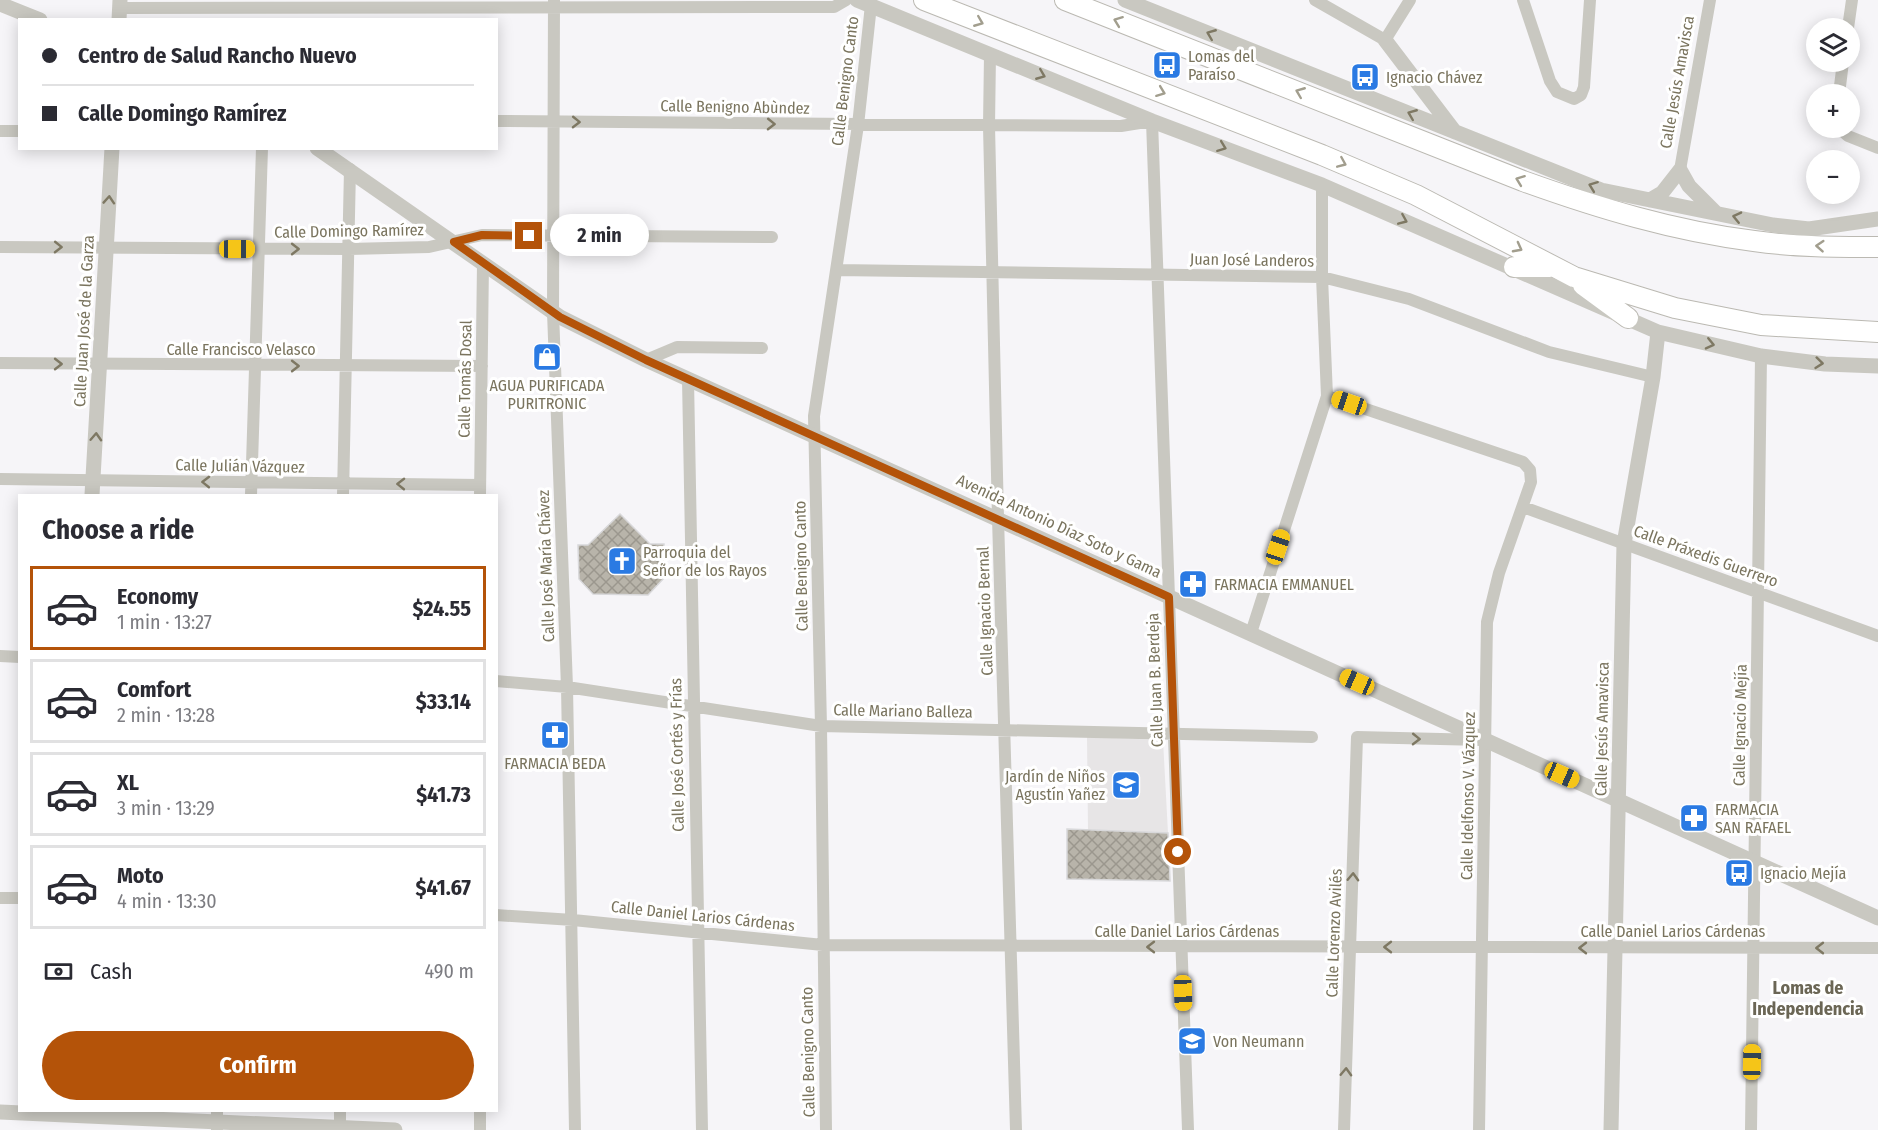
<!DOCTYPE html>
<meta charset="utf-8">
<style>
body{margin:0;font-family:"Fira Sans Condensed",sans-serif;background:#f7f7f7;color:#2b2b33;height:100vh;display:flex;flex-direction:column;font-size:22px;white-space:nowrap}
*{box-sizing:border-box;margin:0}
p{font-size:20px;color:#7c7c81}
.icon{flex:none;width:33px;height:33px;fill:none;stroke:currentColor;stroke-width:2;stroke-linecap:round;stroke-linejoin:round}
.map{position:relative;flex:1;overflow:hidden}
.panel{position:absolute;left:18px;top:494px;width:480px;height:618px;display:flex;flex-direction:column;background:#fff;border-radius:0px;box-shadow:0 3px 15px #0003}
.panel>*{flex:none}
.guide{position:absolute;left:18px;top:18px;width:480px;height:132px;border-radius:0px;box-shadow:0 3px 15px #0003;display:grid;align-content:center;height:132px;padding:0 24px;background:#fff}
.tools{position:absolute;left:1806px;top:18px;display:grid;gap:12px}
.tools a{display:grid;place-items:center;width:54px;height:54px;border-radius:50%;background:#fff;box-shadow:0 3px 15px #0003;font-size:30px}
.end{position:absolute;width:27px;height:27px;margin:-14px;border:8px solid #b45309;background:#fff;box-shadow:0 0 0 3px #fff}
.from{border-radius:50%}
.bubble{position:absolute;height:42px;border-radius:21px;background:#fff;box-shadow:0 3px 15px #0003;font-size:20px;font-weight:700;line-height:42px;text-align:center}
.car{position:absolute;width:18px;height:36px;margin:-18px -9px;border-radius:8px;box-shadow:0 0 4px 2px #0007;background:linear-gradient(#f5c518 24%,#345 0 40%,#f5c518 0 76%,#345 0 86%,#f5c518 0)}
.guide b{display:flex;align-items:center;gap:21px;height:57px;font-size:22px}
.guide b+b{border-top:2px solid #e1e1e2}
.guide i{width:15px;height:15px;background:#2b2b33}
ul{padding:0;list-style:none}
li{display:flex;align-items:center;gap:18px;height:84px;margin:0 12px 9px;padding:0 12px;border:3px solid #e1e1e2;border-radius:0px}
li div{flex:1}
li b{display:block;font-size:22px}
li em{font-style:normal;font-weight:700}
li.selected{border-color:#b45309}
li>.icon{width:54px;height:54px;stroke-width:1.5}
h2{padding:0 24px;font-size:27px;line-height:72px}
.pay{display:flex;align-items:center;gap:15px;height:66px;padding:0 24px;font-size:22px}
.pay p{margin-inline-start:auto}
.button{display:flex;gap:12px;margin-top:auto;padding:12px 24px}
.button a{flex:1;height:69px;border-radius:36px;background:#b45309;color:#fff;font-size:24px;font-weight:700;line-height:69px;text-align:center}
.map>svg:first-child{display:block}
.built{fill:#e7e5e6}
.building{fill:url(#building-cross-hatch);stroke:#d8d8da;stroke-width:1.5}
.lines{fill:none;stroke-linecap:round;stroke-linejoin:round}
.trunk-casing{stroke:#bbb9b2;stroke-width:22}
.minor{stroke:#c9c8c1;stroke-width:12}
.tertiary{stroke:#c9c8c1;stroke-width:15}
.trunk{stroke:#fff;stroke-width:20}
.oneway{stroke:#a29e8e}
.oneway2{stroke:#7e7863}
.route{stroke:#b45309;stroke-width:8}
.labels{text-anchor:middle;dominant-baseline:central;stroke-width:6;stroke-linejoin:round;paint-order:stroke}
.poi-label{font-size:16px;fill:#7a745e;stroke:#fff;text-anchor:start}
.street-label{font-size:16px;fill:#7a745e;stroke:#fff}
.neighbourhood-label{font-size:18px;font-weight:bold;fill:#6b6655;stroke:#fff}
</style>
<div class="map">
<svg width="1878" height="1130" viewBox="0 0 1878 1130">
<defs>
<pattern id="building-cross-hatch" width="8" height="8" patternUnits="userSpaceOnUse" patternTransform="scale(1.5)"><rect width="8" height="8" fill="#b8b4aa"/><path d="M0 0l8 8M0 8l8-8" fill="none" stroke="#9b978e"/></pattern>
</defs>
<rect width="100%" height="100%" fill="#f6f5f8"/>
<path class="built" d="M1087 737 1163 740 1168 833 1088 830Z"/>
<path class="building" d="M620 514 650 544H664L665 577 648 595 593 594 579 579 578 545H588Z
M1067 829 1168 833 1170 881 1067 879Z"/>
<g class="lines">
<g class="trunk-casing">
<path id="trunk" d="M924 0 1322 155 1416 195 1574 277 1675 308 1761 325 1878 332
M1065 0 1523 181C1598 208 1674 231 1754 241 1795 247 1837 247 1878 247
M1514 267H1550
M1583 285 1628 318"/>
</g>
<path class="minor" d="M554 0 553 312 567 687 575 1130
M1315 0 1385 40 1410 0
M1523 0 1550 81 1557 92 1574 99 1581 95 1584 87 1590 0
M119 8 826 7H834L846 0
M1848 28 1852 0
M990 54 989 126 998 518 1016 1130
M1839 94 1843 62
M496 121 1121 126 1152 121 1188 1130
M1839 128 1848 136 1878 148
M0 131H20
M1680 170 1710 0
M0 247 349 249 429 247 482 235 772 237
M836 270 1322 277 1409 299 1549 352 1653 377
M646 360 677 347 762 348
M0 363 482 366
M688 379 702 1130
M1327 396 1523 462 1530 470 1531 482 1499 573 1487 622 1479 1130
M0 479 480 485
M251 495 262 148
M343 495 350 169
M480 495 483 263
M1523 507 1878 636
M1251 633 1327 396 1322 277V185
M0 656 20 657
M496 681 567 687 821 726 1312 737
M0 898H20
M496 915 573 920 823 945 1878 948
M217 1110V1130
M480 1110V1130
M340 1127V1110
M826 1130 821 726 814 416 858 125 871 5
M1344 1130 1357 737 1482 740
M1751 1130 1761 356"/>
<path class="tertiary" d="M857 0 1152 121 1322 185 1658 332 1761 356 1825 364 1878 366
M1125 0 1601 190 1773 225 1809 229 1878 219
M0 4 40 20
M119 20 120 0
M1385 40 1455 132
M317 148 560 317 646 360 1878 918
M1650 200 1662 193 1680 170 1689 186 1715 212
M92 495 112 148
M0 1112 395 1130
M1611 1130 1624 544 1653 377 1658 332"/>
<use href="#trunk" class="trunk"/>
</g>
<defs><path id="oneway-chevron" d="M-2-3.5L2.5 0L-2 3.5" fill="none" stroke-width="1.6" stroke-linecap="round" stroke-linejoin="round" transform="scale(1.5)"/></defs>
<g class="oneway">
<use href="#oneway-chevron" transform="translate(1118 21) rotate(-159)"/>
<use href="#oneway-chevron" transform="translate(979 22) rotate(22)"/>
<use href="#oneway-chevron" transform="translate(1161 92) rotate(21)"/>
<use href="#oneway-chevron" transform="translate(1300 92) rotate(-158)"/>
<use href="#oneway-chevron" transform="translate(1342 163) rotate(23)"/>
<use href="#oneway-chevron" transform="translate(1520 180) rotate(-159)"/>
<use href="#oneway-chevron" transform="translate(1820 246) rotate(-176)"/>
<use href="#oneway-chevron" transform="translate(1518 248) rotate(28)"/>
</g>
<g class="oneway2">
<use href="#oneway-chevron" transform="translate(1211 34) rotate(-158)"/>
<use href="#oneway-chevron" transform="translate(1041 75) rotate(22)"/>
<use href="#oneway-chevron" transform="translate(1412 114) rotate(-158)"/>
<use href="#oneway-chevron" transform="translate(576 122) rotate(1)"/>
<use href="#oneway-chevron" transform="translate(771 124) rotate(1)"/>
<use href="#oneway-chevron" transform="translate(1222 147) rotate(21)"/>
<use href="#oneway-chevron" transform="translate(1593 186) rotate(-159)"/>
<use href="#oneway-chevron" transform="translate(109 200) rotate(-86)"/>
<use href="#oneway-chevron" transform="translate(1737 217) rotate(-167)"/>
<use href="#oneway-chevron" transform="translate(1403 220) rotate(23)"/>
<use href="#oneway-chevron" transform="translate(58 247) rotate(1)"/>
<use href="#oneway-chevron" transform="translate(295 249)"/>
<use href="#oneway-chevron" transform="translate(1710 344) rotate(13)"/>
<use href="#oneway-chevron" transform="translate(1819 363) rotate(6)"/>
<use href="#oneway-chevron" transform="translate(58 364)"/>
<use href="#oneway-chevron" transform="translate(295 366)"/>
<use href="#oneway-chevron" transform="translate(96 437) rotate(-87)"/>
<use href="#oneway-chevron" transform="translate(206 482) rotate(-179)"/>
<use href="#oneway-chevron" transform="translate(401 484) rotate(-179)"/>
<use href="#oneway-chevron" transform="translate(1416 739) rotate(1)"/>
<use href="#oneway-chevron" transform="translate(1353 877) rotate(-88)"/>
<use href="#oneway-chevron" transform="translate(1151 947) rotate(-180)"/>
<use href="#oneway-chevron" transform="translate(1388 947) rotate(-180)"/>
<use href="#oneway-chevron" transform="translate(1583 948) rotate(-180)"/>
<use href="#oneway-chevron" transform="translate(1820 948) rotate(-180)"/>
<use href="#oneway-chevron" transform="translate(1346 1072) rotate(-88)"/>
</g>
<g class="lines">
<path class="route" d="M529 236 482 235 454 242 560 317 646 360 1169 597 1178 852"/>
</g>
<defs>
<g id="bus-square" transform="scale(1.5)"><rect x="-9" y="-9" width="18" height="18" rx="4" fill="#2a7ae3" stroke="#fff"/><path d="M-5-6H5V4H4V6H2V4H-2V6H-4V4H-5ZM-3.5-4V0h7V-4ZM-3.5 1.2v1.5H-2V1.2ZM2 1.2v1.5H3.5V1.2Z" fill="#fff"/></g>
<g id="shop-square" transform="scale(1.5)"><rect x="-9" y="-9" width="18" height="18" rx="4" fill="#2a7ae3" stroke="#fff"/><path d="M-5-2.5h2.3a2.7 3.5 0 0 1 5.4 0H5L5.5 6h-11ZM-1.5-2.5h3a1.5 2.3 0 0 0-3 0Z" fill="#fff"/></g>
<g id="church-square" transform="scale(1.5)"><rect x="-9" y="-9" width="18" height="18" rx="4" fill="#2a7ae3" stroke="#fff"/><path d="M-1.2-6h2.4v3.5h3.3v2.4h-3.3V6h-2.4V-.1h-3.3v-2.4h3.3Z" fill="#fff"/></g>
<g id="pharmacy-square" transform="scale(1.5)"><rect x="-9" y="-9" width="18" height="18" rx="4" fill="#2a7ae3" stroke="#fff"/><path d="M-2-6h4v4h4v4h-4v4h-4v-4h-4v-4h4Z" fill="#fff"/></g>
<g id="school-square" transform="scale(1.5)"><rect x="-9" y="-9" width="18" height="18" rx="4" fill="#2a7ae3" stroke="#fff"/><path d="M0-5L7-2L0 1L-7-2ZM-4 1L0 2.5L4 1V4Q0 6-4 4Z" fill="#fff"/></g>
</defs>
<g fill-rule="evenodd">
<use href="#bus-square" x="1167" y="65"/>
<use href="#bus-square" x="1365" y="77"/>
<use href="#shop-square" x="547" y="357"/>
<use href="#church-square" x="622" y="561"/>
<use href="#pharmacy-square" x="1193" y="584"/>
<use href="#pharmacy-square" x="555" y="735"/>
<use href="#school-square" x="1126" y="785"/>
<use href="#pharmacy-square" x="1694" y="818"/>
<use href="#bus-square" x="1739" y="873"/>
<use href="#school-square" x="1192" y="1041"/>
</g>
<g class="labels">
<g class="poi-label">
<text x="1188" y="56">Lomas del<tspan x="1188" dy="18">Paraíso</tspan></text>
<text x="1386" y="77">Ignacio Chávez</text>
<text x="547" y="385" text-anchor="middle">AGUA PURIFICADA<tspan x="547" dy="18">PURITRONIC</tspan></text>
<text x="643" y="552">Parroquia del<tspan x="643" dy="18">Señor de los Rayos</tspan></text>
<text x="1214" y="584">FARMACIA EMMANUEL</text>
<text x="555" y="763" text-anchor="middle">FARMACIA BEDA</text>
<text x="1105" y="776" text-anchor="end">Jardín de Niños<tspan x="1105" dy="18">Agustín Yañez</tspan></text>
<text x="1715" y="809">FARMACIA<tspan x="1715" dy="18">SAN RAFAEL</tspan></text>
<text x="1760" y="873">Ignacio Mejía</text>
<text x="1213" y="1041">Von Neumann</text>
</g>
<g class="street-label">
<text transform="translate(845 81) rotate(-83)">Calle Benigno Canto</text>
<text transform="translate(1677 82) rotate(-80)">Calle Jesús Amavisca</text>
<text transform="translate(735 107) rotate(1)">Calle Benigno Abùndez</text>
<text transform="translate(349 231) rotate(-1)">Calle Domingo Ramírez</text>
<text transform="translate(1252 260) rotate(1)">Juan José Landeros</text>
<text transform="translate(84 321) rotate(-87)">Calle Juan José de la Garza</text>
<text x="241" y="349">Calle Francisco Velasco</text>
<text transform="translate(465 379) rotate(-89)">Calle Tomás Dosal</text>
<text transform="translate(240 466) rotate(1)">Calle Julián Vázquez</text>
<text transform="translate(1059 526) rotate(25)">Avenida Antonio Díaz Soto y Gama</text>
<text transform="translate(1706 556) rotate(20)">Calle Práxedis Guerrero</text>
<text transform="translate(546 566) rotate(-92)">Calle José María Chávez</text>
<text transform="translate(801 566) rotate(-91)">Calle Benigno Canto</text>
<text transform="translate(985 611) rotate(-92)">Calle Ignacio Bernal</text>
<text transform="translate(1155 680) rotate(-92)">Calle Juan B. Berdeja</text>
<text transform="translate(903 711) rotate(1)">Calle Mariano Balleza</text>
<text transform="translate(1740 725) rotate(-89)">Calle Ignacio Mejía</text>
<text transform="translate(1602 729) rotate(-89)">Calle Jesús Amavisca</text>
<text transform="translate(677 755) rotate(-91)">Calle José Cortés y Frías</text>
<text transform="translate(1468 796) rotate(-89)">Calle Idelfonso V. Vázquez</text>
<text transform="translate(703 916) rotate(6)">Calle Daniel Larios Cárdenas</text>
<text x="1187" y="931">Calle Daniel Larios Cárdenas</text>
<text x="1673" y="931">Calle Daniel Larios Cárdenas</text>
<text transform="translate(1334 933) rotate(-88)">Calle Lorenzo Avilés</text>
<text transform="translate(808 1052) rotate(-91)">Calle Benigno Canto</text>
</g>
<g class="neighbourhood-label">
<text x="1808" y="988">Lomas de<tspan x="1808" dy="21">Independencia</tspan></text>
</g>
</g>
</svg>
<div class="tools">
<a><svg class="icon" aria-label="layers" viewBox="0 0 24 24"><path d="M12 4l9 5-9 5-9-5zM3 14l9 5 9-5"/></svg></a>
<a>+</a>
<a>−</a>
</div>
<i class="end from" style="left:1178px;top:852px"></i>
<i class="end" style="left:529px;top:236px"></i>
<div class="bubble" style="left:550px;top:214px;width:99px">2 min</div>
<i class="car" style="left:237px;top:249px;rotate:90deg"></i>
<i class="car" style="left:1349px;top:403px;rotate:289deg"></i>
<i class="car" style="left:1278px;top:547px;rotate:18deg"></i>
<i class="car" style="left:1357px;top:682px;rotate:294deg"></i>
<i class="car" style="left:1562px;top:775px;rotate:114deg"></i>
<i class="car" style="left:1183px;top:993px;rotate:178deg"></i>
<i class="car" style="left:1752px;top:1062px;rotate:1deg"></i>
<div class="guide">
<b><i class="from"></i>Centro de Salud Rancho Nuevo</b>
<b><i></i>Calle Domingo Ramírez</b>
</div>
<section class="panel">
<h2>Choose a ride</h2>
<ul>
<li class="selected"><svg class="icon" aria-label="car" viewBox="0 0 24 24"><path d="M5 17H2v-5l4-1 3-4h7l3 4 3 1v5h-3M9 17h6M6 11h13"/><circle cx="7" cy="17" r="2"/><circle cx="17" cy="17" r="2"/></svg><div><b>Economy</b><p>1 min · 13:27</p></div><em>$24.55</em></li>
<li><svg class="icon" aria-label="car" viewBox="0 0 24 24"><path d="M5 17H2v-5l4-1 3-4h7l3 4 3 1v5h-3M9 17h6M6 11h13"/><circle cx="7" cy="17" r="2"/><circle cx="17" cy="17" r="2"/></svg><div><b>Comfort</b><p>2 min · 13:28</p></div><em>$33.14</em></li>
<li><svg class="icon" aria-label="car" viewBox="0 0 24 24"><path d="M5 17H2v-5l4-1 3-4h7l3 4 3 1v5h-3M9 17h6M6 11h13"/><circle cx="7" cy="17" r="2"/><circle cx="17" cy="17" r="2"/></svg><div><b>XL</b><p>3 min · 13:29</p></div><em>$41.73</em></li>
<li><svg class="icon" aria-label="car" viewBox="0 0 24 24"><path d="M5 17H2v-5l4-1 3-4h7l3 4 3 1v5h-3M9 17h6M6 11h13"/><circle cx="7" cy="17" r="2"/><circle cx="17" cy="17" r="2"/></svg><div><b>Moto</b><p>4 min · 13:30</p></div><em>$41.67</em></li>
</ul>
<div class="pay"><svg class="icon" aria-label="cash" viewBox="0 0 24 24"><path d="M3 7h18v10H3z"/><circle cx="12" cy="12" r="2"/></svg>Cash<p>490 m</p></div>
<div class="button"><a>Confirm</a></div>
</section>
</div>
